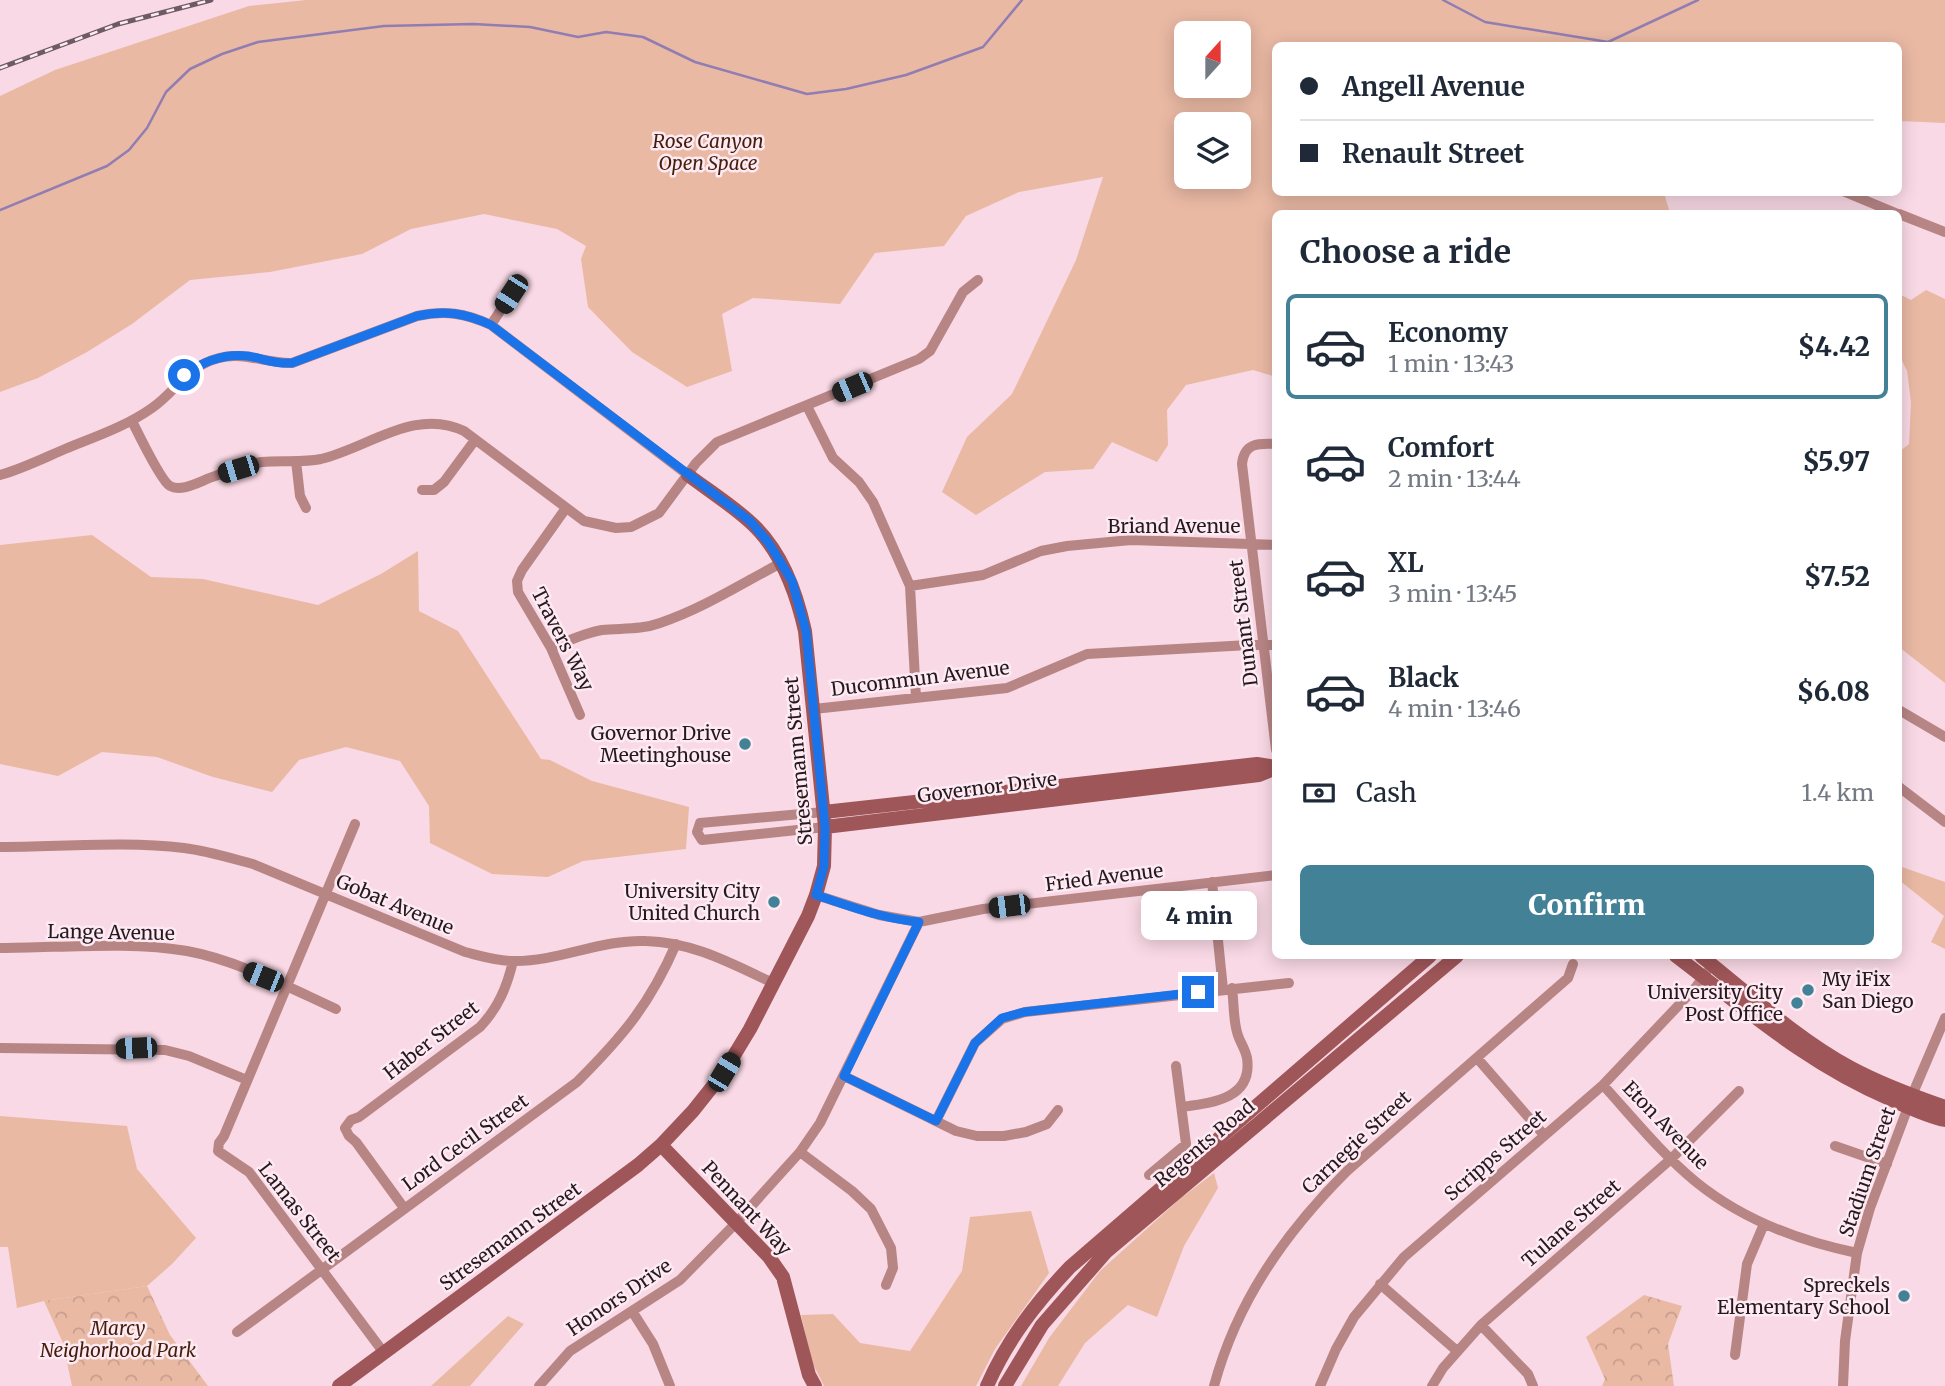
<!DOCTYPE html>
<meta charset="utf-8">
<style>
body{margin:0;font-family:Merriweather,serif;background:#f2f2f3;color:#1f2937;height:100vh;display:flex;flex-direction:column;font-size:26px;white-space:nowrap}
*{box-sizing:border-box;margin:0}
p{font-size:23px;color:#747a83}
.icon{flex:none;width:38px;height:38px;fill:none;stroke:currentColor;stroke-width:2;stroke-linecap:round;stroke-linejoin:round}
.map{position:relative;flex:1;overflow:hidden}
.side{position:absolute;left:1272px;top:210px;width:630px;height:749px;display:flex;flex-direction:column;background:#fff;border-radius:10px;box-shadow:0 4px 18px #0003}
.side>*{flex:none}
.guide{position:absolute;left:1272px;top:42px;width:630px;height:154px;border-radius:10px;box-shadow:0 4px 18px #0003;display:grid;align-content:center;height:154px;padding:0 28px;background:#fff}
.needle{width:46px;rotate:21deg}
.controls{position:absolute;left:1174px;top:21px;display:grid;gap:14px}
.controls a{display:grid;place-items:center;width:77px;height:77px;border-radius:10px;background:#fff;box-shadow:0 4px 18px #0003;font-size:35px}
.end{position:absolute;width:32px;height:32px;margin:-16px;border:9px solid #1a73e8;background:#fff;box-shadow:0 0 0 4px #fff}
.from{border-radius:50%}
.bubble{position:absolute;height:49px;border-radius:10px;background:#fff;box-shadow:0 4px 18px #0003;font-size:23px;font-weight:800;line-height:49px;text-align:center}
.car{position:absolute;width:21px;height:42px;margin:-21px -10px;border-radius:9px;box-shadow:0 0 5px 2px #0007;background:linear-gradient(#222 24%,#8ab4d8 0 40%,#222 0 76%,#8ab4d8 0 86%,#222 0)}
.guide b{display:flex;align-items:center;gap:24px;height:66px;font-size:26px}
.guide b+b{border-top:2px solid #e0e1e3}
.guide i{width:18px;height:18px;background:#1f2937}
ul{padding:0;list-style:none}
li{display:flex;align-items:center;gap:21px;height:105px;margin:0 14px 10px;padding:0 14px;border:4px solid transparent;border-radius:10px}
li div{flex:1}
li b{display:block;font-size:26px}
li em{font-style:normal;font-weight:800}
li.current{border-color:#438197}
li>.icon{width:63px;height:63px;stroke-width:1.5}
h2{padding:0 28px;font-size:32px;line-height:84px}
.pay{display:flex;align-items:center;gap:18px;height:77px;padding:0 28px;font-size:26px}
.pay p{margin-inline-start:auto}
.button{display:flex;gap:14px;margin-top:auto;padding:14px 28px}
.button a{flex:1;height:80px;border-radius:10px;background:#438197;color:#fff;font-size:28px;font-weight:800;line-height:80px;text-align:center}
.map>svg:first-child{display:block}
.grass{fill:#e9b9a4;fill-rule:evenodd}
.park{fill:url(#park-crowns)}
.lines{fill:none;stroke-linecap:round;stroke-linejoin:round}
.stream{stroke:#917db2;stroke-width:2.5}
.street{stroke:#b88585;stroke-width:10}
.secondary{stroke:#9f5658;stroke-width:14}
.rail-casing{stroke:#6d5a62;stroke-width:5}
.rail{stroke:#feeaf2;stroke-width:2.5;stroke-dasharray:8;stroke-linecap:butt}
.route{stroke:#1a73e8;stroke-width:9}
.poi-dot{fill:#438197;stroke:#feeaf2;stroke-width:2.5}
.labels{text-anchor:middle;dominant-baseline:central;stroke-width:5;stroke-linejoin:round;paint-order:stroke}
.park-label{font-size:19px;font-style:italic;fill:#451e0b;stroke:#feeaf2}
.street-label{font-size:19px;fill:#25191e;stroke:#feeaf2}
.poi-label{font-size:19px;fill:#25191e;stroke:#feeaf2;text-anchor:end}
</style>
<div class="map">
<svg width="1945" height="1386" viewBox="0 0 1945 1386">
<defs>
<pattern id="park-crowns" width="20" height="18" patternUnits="userSpaceOnUse" patternTransform="scale(1.75)"><rect width="20" height="18" fill="#e9b9a4"/><path d="M2 6a3 3 0 1 1 6 0M12 15a3 3 0 1 1 6 0" fill="none" stroke="#c89e8d"/></pattern>
</defs>
<rect width="100%" height="100%" fill="#f9d9e5"/>
<path class="grass" d="M306 0H1945V123L1899 121V46H1276V192L1664 193 1670 213 1276 214V377L1253 370 1186 385 1167 410 1168 445 1157 462 1112 442 1093 469 1045 472 976 515 942 492 967 437 1012 394 1076 260 1103 177 1019 192 966 216 944 246 875 253 840 304 753 298 722 314 732 371 687 387 632 352 588 307 581 259 586 246 557 229 484 214 411 229 362 254 270 272 190 280 132 324 87 352 38 378 0 392V96L55 70 249 6ZM1186 33H1239V86H1186ZM1239 124V177H1186V124Z
M1926 290 1945 299V683L1899 647V452L1909 444 1911 402 1907 371 1899 354V294L1911 300Z
M92 535 151 577 203 579 318 605 381 574 418 551 419 611 458 631 541 759 550 760 592 781 689 807 686 849 583 861 548 877 492 874 430 843 429 806 400 761 346 747 299 760 272 792 213 777 157 757 102 752 58 776 0 764V545Z
M1899 866 1945 882V949L1931 942 1944 916 1899 880Z
M0 1116 127 1126 137 1169 196 1238 172 1264 147 1286 44 1301 17 1308 8 1247H0Z
M1214 1173 1218 1188 1184 1246 1157 1317 1128 1305 1085 1343 1058 1386H1021L1049 1338 1100 1271 1181 1198Z
M1031 1211 1049 1273 995 1349 976 1386H824L812 1362 801 1315 833 1314 860 1343 910 1351 962 1271 970 1217Z
M508 1316 524 1324 470 1386H431Z"/>
<path class="park" d="M147 1286 170 1335 208 1386H72L63 1343 44 1301Z
M1644 1295 1682 1306 1668 1344 1674 1386H1602L1605 1379 1586 1337Z"/>
<g class="lines">
<path class="stream" d="M1443 0 1485 22 1608 42 1698 0
M0 210 107 166 129 150 147 128 166 92 190 69 222 54 258 42 384 26 473 24 530 27 578 37 606 32 643 37 695 62 807 94 846 89 906 75 983 47 1022 0"/>
<path class="street" d="M1845 192 1898 214
M1899 214 1945 232
M491 325 511 294
M807 406 833 458 859 482 873 502 910 586 916 698
M132 421C138 433 161 481 170 486 182 493 202 480 215 476 230 471 246 464 262 462 281 460 302 463 321 459 368 448 415 407 464 431L584 521 616 528 631 527 659 513 696 463 717 442 919 359 930 351 963 292 978 280
M1276 444C1258 443 1244 443 1242 464L1276 750
M296 461 300 496 306 508
M0 475C22 469 44 458 65 449 94 437 125 427 152 408 178 390 185 367 219 358 244 351 267 364 292 363L417 316C445 310 465 313 491 325L688 475
M422 490H434L444 482 475 440
M566 508 522 570 517 581 518 592 551 648 580 715
M910 586 983 575 1041 551 1067 546 1131 540 1276 545
M551 648C568 641 584 633 602 630 622 628 641 630 660 623 702 609 741 584 781 563
M814 709 1007 688 1087 654 1249 645H1276
M1899 710 1945 737
M1899 787 1945 822
M824 812 700 823 697 832 702 840 825 827
M355 824 224 1136 219 1143 218 1151 249 1172 384 1353
M0 847C60 847 125 841 184 848 208 851 230 858 253 864L465 952C481 956 497 961 513 961 558 962 601 939 646 941 693 942 732 964 773 983
M1212 882 1223 989
M816 895 879 915 919 922 983 909 1276 875
M0 948C59 948 129 941 187 951 237 960 290 988 336 1009
M0 1048 165 1050 189 1056 247 1080
M1477 1058 1544 1135
M844 1076 956 1131 977 1136H1004L1026 1132 1047 1124 1058 1110
M1603 1085C1633 1118 1662 1154 1696 1182 1743 1220 1799 1241 1857 1253
M1182 1107C1212 1103 1253 1099 1247 1058 1245 1048 1239 1041 1237 1032 1233 1018 1234 1002 1232 988
M936 1121 975 1043 1002 1019 1025 1012 1289 983
M1835 1146 1887 1164
M800 1152 852 1191 871 1209 891 1248 893 1268 886 1285
M1149 1175 1186 1144 1176 1066
M404 1208 356 1142 349 1136 345 1128 351 1120 359 1117 480 1027C498 1008 507 987 513 961
M1380 1284 1457 1351
M632 1311 653 1344 670 1386
M1481 1325 1528 1374 1533 1386
M237 1332 577 1082C623 1036 650 1004 676 944
M1735 1355 1747 1264 1764 1224
M539 1386 570 1351 680 1280 736 1223 800 1152 820 1123 919 922
M1214 1386C1237 1301 1285 1233 1347 1171L1568 978 1573 964
M1320 1386 1336 1349 1354 1317 1404 1257 1603 1085 1696 987 1706 973
M1432 1386 1443 1368 1481 1325 1671 1159 1739 1091
M1843 1386 1845 1341 1857 1253 1870 1208 1916 1086 1945 1018"/>
<path class="secondary" d="M824 812 1257 764 1276 767
M825 827 1259 775 1276 768
M1676 956C1747 1010 1806 1063 1890 1099 1908 1107 1926 1116 1945 1120
M1701 956C1749 994 1797 1039 1851 1068 1881 1084 1913 1096 1945 1107
M661 1145 769 1257 783 1277 809 1375 815 1386
M339 1386 638 1165 661 1145 693 1111 724 1072 750 1029 808 916 816 895 824 866 825 827 805 631C796 591 781 549 749 521 730 504 708 490 688 475
M987 1386C1007 1340 1036 1303 1070 1267L1430 956
M1005 1386 1042 1325 1106 1252 1457 956"/>
<g class="rail-casing">
<path id="rail" d="M0 68 118 24 211 0"/>
</g>
<use href="#rail" class="rail"/>
</g>
<g class="lines">
<path class="route" d="M184 375C202 362 224 353 248 356 265 359 273 364 292 363L417 316C445 310 465 313 491 325L750 521 768 542 792 581 806 631 825 827 824 866 816 895C850 906 883 919 919 922L844 1076 936 1121 975 1043 1002 1018 1024 1012 1198 992"/>
</g>
<g class="poi-dot">
<circle cx="745" cy="744" r="7"/>
<circle cx="774" cy="902" r="7"/>
<circle cx="1808" cy="990" r="7"/>
<circle cx="1797" cy="1003" r="7"/>
<circle cx="1904" cy="1296" r="7"/>
</g>
<g class="labels">
<g class="park-label">
<text x="708" y="141">Rose Canyon<tspan x="708" dy="22">Open Space</tspan></text>
<text x="118" y="1328">Marcy<tspan x="118" dy="22">Neighorhood Park</tspan></text>
</g>
<g class="street-label">
<text x="1174" y="526">Briand Avenue</text>
<text transform="translate(1243 623) rotate(-97)">Dunant Street</text>
<text transform="translate(563 639) rotate(63)">Travers Way</text>
<text transform="translate(920 678) rotate(-7)">Ducommun Avenue</text>
<text transform="translate(798 761) rotate(-95)">Stresemann Street</text>
<text transform="translate(987 787) rotate(-7)">Governor Drive</text>
<text transform="translate(1104 877) rotate(-7)">Fried Avenue</text>
<text transform="translate(395 904) rotate(23)">Gobat Avenue</text>
<text transform="translate(111 932) rotate(1)">Lange Avenue</text>
<text transform="translate(431 1040) rotate(-38)">Haber Street</text>
<text transform="translate(1666 1125) rotate(46)">Eton Avenue</text>
<text transform="translate(465 1142) rotate(-36)">Lord Cecil Street</text>
<text transform="translate(1356 1142) rotate(-43)">Carnegie Street</text>
<text transform="translate(1204 1143) rotate(-40)">Regents Road</text>
<text transform="translate(1495 1155) rotate(-41)">Scripps Street</text>
<text transform="translate(1867 1172) rotate(-71)">Stadium Street</text>
<text transform="translate(747 1208) rotate(47)">Pennant Way</text>
<text transform="translate(300 1212) rotate(52)">Lamas Street</text>
<text transform="translate(1571 1223) rotate(-41)">Tulane Street</text>
<text transform="translate(510 1236) rotate(-36)">Stresemann Street</text>
<text transform="translate(619 1297) rotate(-34)">Honors Drive</text>
</g>
<g class="poi-label">
<text x="731" y="733">Governor Drive<tspan x="731" dy="22">Meetinghouse</tspan></text>
<text x="760" y="891">University City<tspan x="760" dy="22">United Church</tspan></text>
<text x="1822" y="979" text-anchor="start">My iFix<tspan x="1822" dy="22">San Diego</tspan></text>
<text x="1783" y="992">University City<tspan x="1783" dy="22">Post Office</tspan></text>
<text x="1890" y="1285">Spreckels<tspan x="1890" dy="22">Elementary School</tspan></text>
</g>
</g>
</svg>
<div class="controls">
<a><svg class="needle" viewBox="-14 -14 28 28"><path d="M0-13l5 13h-10z" fill="#e53935"/><path d="M0 13l5-13h-10z" fill="#747a83"/></svg></a>
<a><svg class="icon" aria-label="layers" viewBox="0 0 24 24"><path d="M12 4l9 5-9 5-9-5zM3 14l9 5 9-5"/></svg></a>
</div>
<i class="end from" style="left:184px;top:375px"></i>
<i class="end" style="left:1198px;top:992px"></i>
<div class="bubble" style="left:1141px;top:891px;width:116px">4 min</div>
<i class="car" style="left:511px;top:294px;rotate:213deg"></i>
<i class="car" style="left:852px;top:387px;rotate:247deg"></i>
<i class="car" style="left:238px;top:469px;rotate:253deg"></i>
<i class="car" style="left:1009px;top:906px;rotate:263deg"></i>
<i class="car" style="left:263px;top:977px;rotate:292deg"></i>
<i class="car" style="left:136px;top:1048px;rotate:268deg"></i>
<i class="car" style="left:724px;top:1072px;rotate:31deg"></i>
<div class="guide">
<b><i class="from"></i>Angell Avenue</b>
<b><i></i>Renault Street</b>
</div>
<section class="side">
<h2>Choose a ride</h2>
<ul>
<li class="current"><svg class="icon" aria-label="car" viewBox="0 0 24 24"><path d="M5 17H2v-5l4-1 3-4h7l3 4 3 1v5h-3M9 17h6M6 11h13"/><circle cx="7" cy="17" r="2"/><circle cx="17" cy="17" r="2"/></svg><div><b>Economy</b><p>1 min · 13:43</p></div><em>$4.42</em></li>
<li><svg class="icon" aria-label="car" viewBox="0 0 24 24"><path d="M5 17H2v-5l4-1 3-4h7l3 4 3 1v5h-3M9 17h6M6 11h13"/><circle cx="7" cy="17" r="2"/><circle cx="17" cy="17" r="2"/></svg><div><b>Comfort</b><p>2 min · 13:44</p></div><em>$5.97</em></li>
<li><svg class="icon" aria-label="car" viewBox="0 0 24 24"><path d="M5 17H2v-5l4-1 3-4h7l3 4 3 1v5h-3M9 17h6M6 11h13"/><circle cx="7" cy="17" r="2"/><circle cx="17" cy="17" r="2"/></svg><div><b>XL</b><p>3 min · 13:45</p></div><em>$7.52</em></li>
<li><svg class="icon" aria-label="car" viewBox="0 0 24 24"><path d="M5 17H2v-5l4-1 3-4h7l3 4 3 1v5h-3M9 17h6M6 11h13"/><circle cx="7" cy="17" r="2"/><circle cx="17" cy="17" r="2"/></svg><div><b>Black</b><p>4 min · 13:46</p></div><em>$6.08</em></li>
</ul>
<div class="pay"><svg class="icon" aria-label="cash" viewBox="0 0 24 24"><path d="M3 7h18v10H3z"/><circle cx="12" cy="12" r="2"/></svg>Cash<p>1.4 km</p></div>
<div class="button"><a>Confirm</a></div>
</section>
</div>
